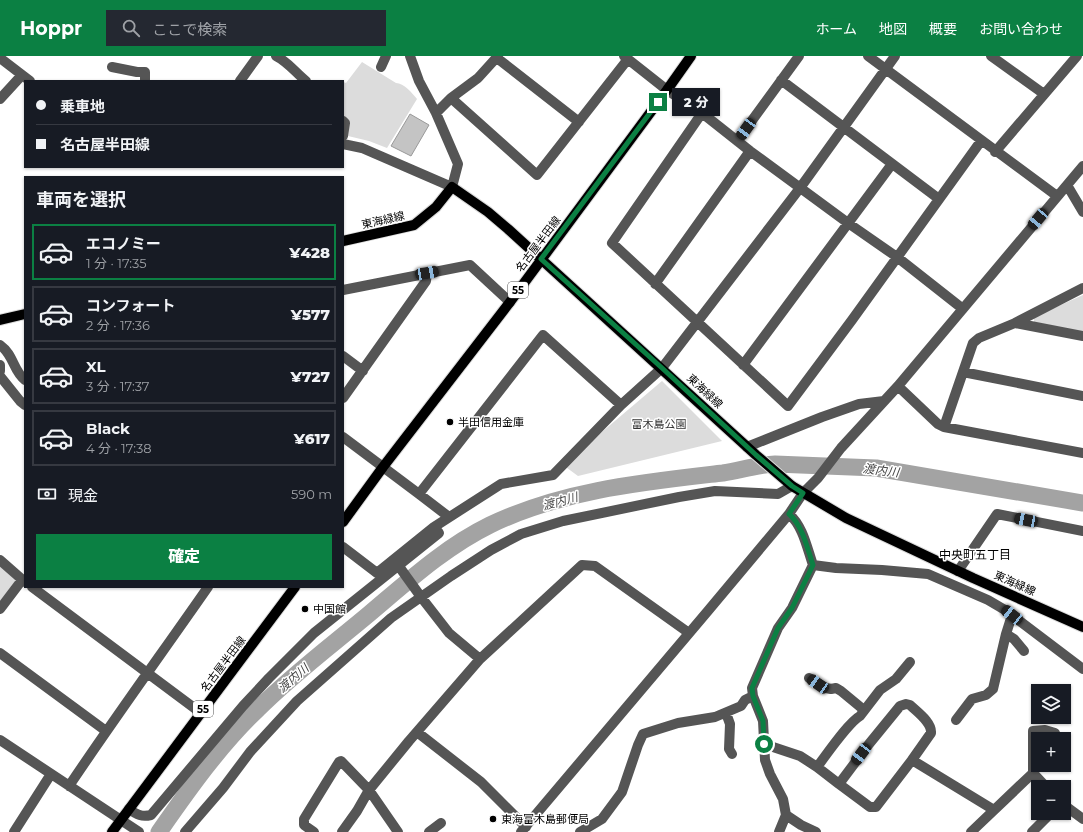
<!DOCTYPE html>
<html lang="ja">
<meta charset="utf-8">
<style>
body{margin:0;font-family:Montserrat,"Noto Sans JP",sans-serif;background:#242831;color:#f1f3f6;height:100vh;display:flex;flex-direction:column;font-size:15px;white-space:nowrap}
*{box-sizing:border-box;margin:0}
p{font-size:13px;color:#9ea1a6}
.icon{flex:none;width:22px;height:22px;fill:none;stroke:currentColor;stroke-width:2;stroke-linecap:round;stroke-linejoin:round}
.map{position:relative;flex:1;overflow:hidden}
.details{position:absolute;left:24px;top:120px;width:320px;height:412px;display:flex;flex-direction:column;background:#171b24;border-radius:0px;box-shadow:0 1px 3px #0004}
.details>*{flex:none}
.top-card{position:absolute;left:24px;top:24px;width:320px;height:88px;border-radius:0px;box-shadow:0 1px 3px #0004;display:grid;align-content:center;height:88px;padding:0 12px;background:#171b24}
.tools{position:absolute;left:1031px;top:628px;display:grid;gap:8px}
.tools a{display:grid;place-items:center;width:40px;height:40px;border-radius:0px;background:#171b24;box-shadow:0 1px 3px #0004;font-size:20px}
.end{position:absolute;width:18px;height:18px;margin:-9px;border:5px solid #0b8043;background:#fff;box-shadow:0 0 0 2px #fff}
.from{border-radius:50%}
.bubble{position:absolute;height:28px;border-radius:0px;background:#171b24;box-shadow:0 1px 3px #0004;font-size:13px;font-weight:800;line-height:28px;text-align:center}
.car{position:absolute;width:12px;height:24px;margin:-12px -6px;border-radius:5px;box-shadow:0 0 3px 1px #0007;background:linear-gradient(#222 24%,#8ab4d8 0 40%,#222 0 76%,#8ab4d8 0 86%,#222 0)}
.top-card b{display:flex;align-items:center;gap:14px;height:38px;font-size:15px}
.top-card b+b{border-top:1px solid #363941}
.top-card i{width:10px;height:10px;background:#f1f3f6}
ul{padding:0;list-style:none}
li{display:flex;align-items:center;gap:12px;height:56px;margin:0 8px 6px;padding:0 4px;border:2px solid #363941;border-radius:0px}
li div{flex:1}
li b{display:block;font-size:15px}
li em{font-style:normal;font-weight:800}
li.on{border-color:#0b8043}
li>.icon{width:36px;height:36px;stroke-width:1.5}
h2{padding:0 12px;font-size:18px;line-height:48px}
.pay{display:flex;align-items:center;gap:10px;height:44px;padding:0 12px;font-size:15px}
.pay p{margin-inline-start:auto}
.action{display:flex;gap:8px;margin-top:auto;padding:8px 12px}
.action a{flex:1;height:46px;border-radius:0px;background:#0b8043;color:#fff;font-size:16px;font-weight:800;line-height:46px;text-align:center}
header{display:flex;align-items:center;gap:24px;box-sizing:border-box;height:56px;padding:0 20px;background:#0b8043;color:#fff}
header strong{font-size:19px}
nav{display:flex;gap:22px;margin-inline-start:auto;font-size:14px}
.search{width:280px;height:36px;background:#242831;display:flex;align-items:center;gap:10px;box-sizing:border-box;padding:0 14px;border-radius:0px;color:#9ea1a6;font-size:15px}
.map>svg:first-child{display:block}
.green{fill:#dcdcdc}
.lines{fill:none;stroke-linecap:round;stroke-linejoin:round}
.river{stroke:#a3a3a3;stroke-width:17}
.building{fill:#c4c4c4;stroke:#999}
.major-casing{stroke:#dbdbdb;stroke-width:12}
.minor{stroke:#555;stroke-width:10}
.major{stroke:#000;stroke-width:10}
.route{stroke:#0b8043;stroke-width:5}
.poi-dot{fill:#000;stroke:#fff;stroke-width:1.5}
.labels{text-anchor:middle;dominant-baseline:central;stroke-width:3;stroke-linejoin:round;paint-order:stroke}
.shield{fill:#fff;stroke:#4c4c4c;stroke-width:1}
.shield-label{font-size:10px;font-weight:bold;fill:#000}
.street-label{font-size:11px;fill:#000;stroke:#fff}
.poi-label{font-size:11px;fill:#000;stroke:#fff;text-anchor:start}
.park-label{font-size:11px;fill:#333;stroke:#fff}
.water-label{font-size:12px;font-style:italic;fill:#444;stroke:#fff}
.neighbourhood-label{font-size:12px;fill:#000;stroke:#fff}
</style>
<header>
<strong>Hoppr</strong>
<div class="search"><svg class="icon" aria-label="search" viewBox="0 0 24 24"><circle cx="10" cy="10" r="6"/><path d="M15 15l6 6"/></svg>ここで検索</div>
<nav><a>ホーム</a><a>地図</a><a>概要</a><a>お問い合わせ</a></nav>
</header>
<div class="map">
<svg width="1083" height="776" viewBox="0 0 1083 776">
<rect width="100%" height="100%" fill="#fff"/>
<path class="green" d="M362 6 396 27C404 27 412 37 417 43L387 92 369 85 348 80 349 67 343 59V26L346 27Z
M1083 239V276L1034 266V261Z
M662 325 722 385 578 420 563 409Z
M0 510 16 524 0 545Z"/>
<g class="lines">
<path class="river" d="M159 776C189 733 220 689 258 653 292 619 332 589 369 558 407 526 445 491 490 469 562 434 645 426 723 417 741 414 757 409 775 408L876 412 1083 447"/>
</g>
<path class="building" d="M410 58 429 69 411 100 391 90Z"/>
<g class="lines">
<g class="major-casing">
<path id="major" d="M343 185 414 169 436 151 452 131 488 156 508 173 756 399 792 430 846 462 973 522 1083 571
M0 264 25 258
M343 466 383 411 510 246 667 34 691 0
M112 776 295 531"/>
</g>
<path class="minor" d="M276 0C288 6 295 16 306 25
M624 0 667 34 702 57 750 95 848 167 897 201 963 253
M868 0 1057 140
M991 0 1044 38
M0 2 30 25
M497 2 579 66
M112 11 137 16H145V25
M381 11 386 0
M781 24 939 143
M240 25 258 0
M451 42 537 119 628 3
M0 43 22 19
M436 57 451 42 478 22 498 0
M702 57 612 187 788 350 852 264 981 85
M343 65 345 67 343 80
M737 85 799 0
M343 88 362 92 452 131 458 108 436 57 419 25 410 0
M995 96 1077 0
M1067 129 1083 156
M655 228 750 95
M343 234 470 209 510 246
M1015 267 1083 280
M0 289C14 299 13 315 25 324
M343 300 363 315
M0 309V315
M743 309 892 108
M963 316 1083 340
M0 320 20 345 25 349
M898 330 938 368 944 371 1083 397
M343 342 426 225 427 217
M944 371 973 287 979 282 1015 267 1083 232
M343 381 419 438 449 461
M747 391 822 361 859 348 884 345
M419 438 543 279 621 349
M343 491 377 517 434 471 501 428 553 419 621 349 662 312 800 132 895 0
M0 504 25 526
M398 509 421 541 449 577 480 603
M813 509 836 512 882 514 928 518 988 544 1005 554 1083 613
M958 515 997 458 1083 475
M32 531 201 657
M0 553 22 524
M1006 578 1012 559
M0 597 106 675
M809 622 826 632 831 633 836 632 841 635 864 654
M726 657 730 668 729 693 732 698
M956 664 972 643 986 639 993 633 1006 578 1014 583 1024 595
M417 676 481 726 526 771
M0 684 139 776
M764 688 800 700 817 711C827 698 848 667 860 660L880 634 896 623 910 606
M912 704 876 751H870L839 728 869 688 900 650 906 648 910 649C917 656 932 666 931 677L912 704 994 754
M817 711 839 728
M69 730C114 663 162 597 208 531
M1046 731 1033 717V675L1045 674 1055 677
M1064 749 1083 763
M129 753C137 759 142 761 151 759L243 650 269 622 314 577 439 477 434 471
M786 759 801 769 816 776
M14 776 51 718
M185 776 223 732 250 696 297 645 391 562 451 520 491 494 521 478 563 465 679 441 715 435 778 438 792 430
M314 776 304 769V763L339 706 341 705 369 734 398 776
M342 776 357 755 369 734 409 685 480 603 582 509 595 510 689 577
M429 776 441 767
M521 776 707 556 789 458 803 437 818 422 841 392 898 330 1083 110
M580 776 602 763 622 736 638 689 643 678 678 667 715 661 741 650 745 644 753 640
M779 776 786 759 783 743 770 718 765 704 763 665 753 640 752 632 778 572 792 552 813 509C807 492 803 470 789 458
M971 776 1033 717
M1032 776 1051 757"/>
<use href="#major" class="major"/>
</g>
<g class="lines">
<path class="route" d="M658 46 541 203 662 312 756 399 792 430 803 437 789 458C803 470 807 492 813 509L792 552 778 572 752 632 753 640 763 665 764 688"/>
</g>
<g class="poi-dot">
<circle cx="450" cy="366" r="4"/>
<circle cx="305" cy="553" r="4"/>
<circle cx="493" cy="763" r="4"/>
</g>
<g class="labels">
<g class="shield">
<rect x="508" y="226" width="20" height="16" rx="3"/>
<rect x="193" y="645" width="20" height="16" rx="3"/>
</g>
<g class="shield-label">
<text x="518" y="234">55</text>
<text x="203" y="653">55</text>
</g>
<g class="street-label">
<text transform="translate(383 164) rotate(-13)">東海緑線</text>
<text transform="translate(538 188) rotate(-53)">名古屋半田線</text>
<text transform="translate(705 335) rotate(43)">東海緑線</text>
<text transform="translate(1015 527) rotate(24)">東海緑線</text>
<text transform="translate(223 608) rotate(-53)">名古屋半田線</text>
</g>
<g class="poi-label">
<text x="458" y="366">半田信用金庫</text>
<text x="313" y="553">中国館</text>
<text x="501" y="763">東海富木島郵便局</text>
</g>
<g class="park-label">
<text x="659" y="368">富木島公園</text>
</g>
<g class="water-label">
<text transform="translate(881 414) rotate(7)">渡内川</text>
<text transform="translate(560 445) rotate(-15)">渡内川</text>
<text transform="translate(293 622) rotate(-41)">渡内川</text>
</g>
<g class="neighbourhood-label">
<text x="975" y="498">中央町五丁目</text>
</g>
</g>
</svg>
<div class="tools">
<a><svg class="icon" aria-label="layers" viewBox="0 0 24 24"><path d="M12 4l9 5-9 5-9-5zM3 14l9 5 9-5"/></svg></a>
<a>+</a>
<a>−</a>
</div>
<i class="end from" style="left:764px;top:688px"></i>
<i class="end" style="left:658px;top:46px"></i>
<div class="bubble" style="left:672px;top:32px;width:48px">2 分</div>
<i class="car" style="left:746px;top:73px;rotate:216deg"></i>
<i class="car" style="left:1038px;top:163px;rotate:220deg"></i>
<i class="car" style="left:427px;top:217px;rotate:80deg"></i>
<i class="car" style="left:1026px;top:464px;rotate:281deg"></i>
<i class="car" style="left:1012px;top:559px;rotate:308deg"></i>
<i class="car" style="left:818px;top:628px;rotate:304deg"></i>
<i class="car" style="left:861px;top:698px;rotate:217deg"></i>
<div class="top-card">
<b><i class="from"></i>乗車地</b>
<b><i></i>名古屋半田線</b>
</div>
<section class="details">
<h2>車両を選択</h2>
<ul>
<li class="on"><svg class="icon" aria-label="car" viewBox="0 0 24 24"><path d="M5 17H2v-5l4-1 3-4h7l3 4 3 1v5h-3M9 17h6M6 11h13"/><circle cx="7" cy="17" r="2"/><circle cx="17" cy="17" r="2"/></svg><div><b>エコノミー</b><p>1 分 · 17:35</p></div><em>¥428</em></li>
<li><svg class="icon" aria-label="car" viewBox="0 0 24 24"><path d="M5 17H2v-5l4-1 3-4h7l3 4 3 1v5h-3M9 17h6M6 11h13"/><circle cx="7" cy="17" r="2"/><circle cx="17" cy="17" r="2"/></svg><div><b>コンフォート</b><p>2 分 · 17:36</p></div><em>¥577</em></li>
<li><svg class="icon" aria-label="car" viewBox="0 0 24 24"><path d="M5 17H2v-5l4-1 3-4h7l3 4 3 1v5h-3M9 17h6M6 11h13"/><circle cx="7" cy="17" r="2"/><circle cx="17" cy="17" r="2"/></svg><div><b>XL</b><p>3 分 · 17:37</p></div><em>¥727</em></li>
<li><svg class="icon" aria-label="car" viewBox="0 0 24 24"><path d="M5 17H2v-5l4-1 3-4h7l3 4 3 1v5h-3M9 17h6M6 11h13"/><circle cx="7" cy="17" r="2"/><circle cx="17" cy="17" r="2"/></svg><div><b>Black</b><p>4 分 · 17:38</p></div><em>¥617</em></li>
</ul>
<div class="pay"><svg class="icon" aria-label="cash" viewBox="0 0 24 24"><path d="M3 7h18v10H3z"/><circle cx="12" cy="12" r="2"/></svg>現金<p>590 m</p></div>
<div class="action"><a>確定</a></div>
</section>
</div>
